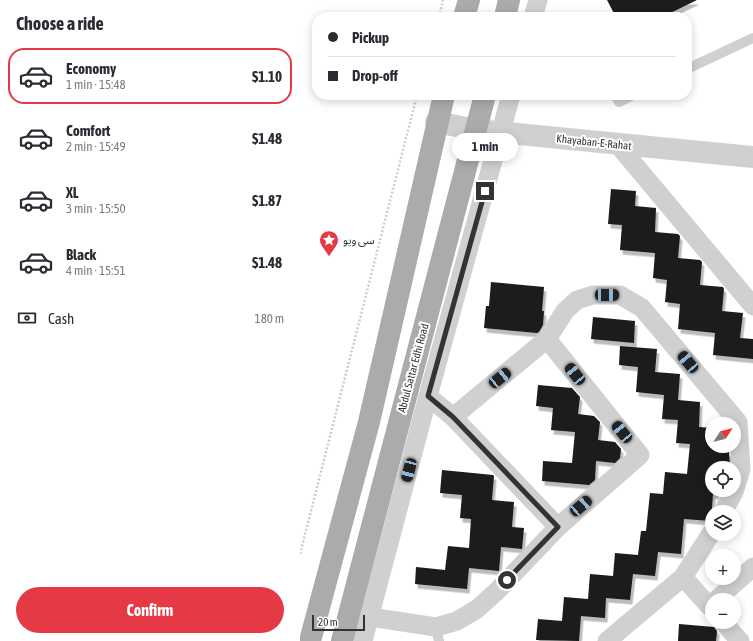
<!DOCTYPE html>
<meta charset="utf-8">
<style>
body{margin:0;font-family:"Asap Condensed","Noto Sans Arabic",sans-serif;background:#f2f2f3;color:#2b2b33;height:100vh;display:flex;flex-direction:column;font-size:15px;white-space:nowrap}
*{box-sizing:border-box;margin:0}
p{font-size:13px;color:#7c7c81}
.icon{flex:none;width:22px;height:22px;fill:none;stroke:currentColor;stroke-width:2;stroke-linecap:round;stroke-linejoin:round}
.map{position:relative;flex:1;overflow:hidden}
.details{display:flex;flex-direction:column;background:#fff;width:300px}
.details>*{flex:none}
.banner{position:absolute;left:12px;top:12px;width:380px;height:88px;border-radius:16px;box-shadow:0 2px 10px #0003;display:grid;align-content:center;height:88px;padding:0 16px;background:#fff}
.needle{width:26px;rotate:54deg}
.fabs{position:absolute;left:405px;top:417px;display:grid;gap:8px}
.fabs a{display:grid;place-items:center;width:36px;height:36px;border-radius:50%;background:#fff;box-shadow:0 2px 10px #0003;font-size:20px}
.scale{position:absolute;left:12px;bottom:10px;width:53px;box-sizing:border-box;padding-left:4px;border:2px solid #333;border-top:0;font-size:11px;line-height:14px;white-space:nowrap;color:#333;-webkit-text-stroke:3px #fff;paint-order:stroke}
.end{position:absolute;width:18px;height:18px;margin:-9px;border:5px solid #333;background:#fff;box-shadow:0 0 0 2px #fff}
.from{border-radius:50%}
.bubble{position:absolute;height:28px;border-radius:14px;background:#fff;box-shadow:0 2px 10px #0003;font-size:13px;font-weight:700;line-height:28px;text-align:center}
.car{position:absolute;width:12px;height:24px;margin:-12px -6px;border-radius:5px;box-shadow:0 0 3px 1px #0007;background:linear-gradient(#222 24%,#8ab4d8 0 40%,#222 0 76%,#8ab4d8 0 86%,#222 0)}
.banner b{display:flex;align-items:center;gap:14px;height:38px;font-size:15px}
.banner b+b{border-top:1px solid #e1e1e2}
.banner i{width:10px;height:10px;background:#2b2b33}
ul{padding:0;list-style:none}
li{display:flex;align-items:center;gap:12px;height:56px;margin:0 8px 6px;padding:0 8px;border:2px solid transparent;border-radius:16px}
li div{flex:1}
li b{display:block;font-size:15px}
li em{font-style:normal;font-weight:700}
li.active{border-color:#e63946}
li>.icon{width:36px;height:36px;stroke-width:1.5}
h2{padding:0 16px;font-size:18px;line-height:48px}
.pay{display:flex;align-items:center;gap:10px;height:44px;padding:0 16px;font-size:15px}
.pay p{margin-inline-start:auto}
.cta{display:flex;gap:8px;margin-top:auto;padding:8px 16px}
.cta a{flex:1;height:46px;border-radius:24px;background:#e63946;color:#fff;font-size:16px;font-weight:700;line-height:46px;text-align:center}
main{display:flex;flex:1;min-height:0}
.map>svg:first-child{display:block}
.building{fill:#1a1a1a;filter:url(#shadow)}
.lines{fill:none;stroke-linecap:round;stroke-linejoin:round}
.path{stroke:#cdcdcd;stroke-width:2.5;stroke-dasharray:2 2;stroke-linecap:butt}
.service{stroke:#d0d0d0;stroke-width:10}
.minor{stroke:#d0d0d0;stroke-width:19}
.tertiary{stroke:#d0d0d0;stroke-width:22}
.primary{stroke:#ababab;stroke-width:22}
.route{stroke:#333;stroke-width:5}
.labels{text-anchor:middle;dominant-baseline:central;stroke-width:4;stroke-linejoin:round;paint-order:stroke}
.street-label{font-size:11px;fill:#333;stroke:#fff}
.poi-label{font-size:11px;fill:#333;stroke:#fff;text-anchor:start}
</style>
<main>
<section class="details">
<h2>Choose a ride</h2>
<ul>
<li class="active"><svg class="icon" aria-label="car" viewBox="0 0 24 24"><path d="M5 17H2v-5l4-1 3-4h7l3 4 3 1v5h-3M9 17h6M6 11h13"/><circle cx="7" cy="17" r="2"/><circle cx="17" cy="17" r="2"/></svg><div><b>Economy</b><p>1 min · 15:48</p></div><em>$1.10</em></li>
<li><svg class="icon" aria-label="car" viewBox="0 0 24 24"><path d="M5 17H2v-5l4-1 3-4h7l3 4 3 1v5h-3M9 17h6M6 11h13"/><circle cx="7" cy="17" r="2"/><circle cx="17" cy="17" r="2"/></svg><div><b>Comfort</b><p>2 min · 15:49</p></div><em>$1.48</em></li>
<li><svg class="icon" aria-label="car" viewBox="0 0 24 24"><path d="M5 17H2v-5l4-1 3-4h7l3 4 3 1v5h-3M9 17h6M6 11h13"/><circle cx="7" cy="17" r="2"/><circle cx="17" cy="17" r="2"/></svg><div><b>XL</b><p>3 min · 15:50</p></div><em>$1.87</em></li>
<li><svg class="icon" aria-label="car" viewBox="0 0 24 24"><path d="M5 17H2v-5l4-1 3-4h7l3 4 3 1v5h-3M9 17h6M6 11h13"/><circle cx="7" cy="17" r="2"/><circle cx="17" cy="17" r="2"/></svg><div><b>Black</b><p>4 min · 15:51</p></div><em>$1.48</em></li>
</ul>
<div class="pay"><svg class="icon" aria-label="cash" viewBox="0 0 24 24"><path d="M3 7h18v10H3z"/><circle cx="12" cy="12" r="2"/></svg>Cash<p>180 m</p></div>
<div class="cta"><a>Confirm</a></div>
</section>
<div class="map">
<svg width="453" height="641" viewBox="0 0 453 641">
<defs>
<filter id="shadow"><feDropShadow dx="2.5" dy="4.5" stdDeviation="0" flood-color="#0004"/></filter>
</defs>
<rect width="100%" height="100%" fill="#fff"/>
<path class="building" d="M307 0H397L362 17H316Z
M311 189 336 191 335 206 356 208 355 232 378 234 380 236 378 258 400 260 402 262 400 285 423 287 424 289 422 311 443 313 440 338 453 339V359L413 355 415 333 378 329 380 304 365 302 367 280 353 278 355 253 320 250 322 225 308 224Z
M191 282 244 287 242 311H244L243 325 239 332 237 333 184 328 186 306H189Z
M293 317 335 321 334 343 291 339Z
M320 346 357 349 355 372 380 374 378 400 400 402 399 427 412 428V446H419L418 451 429 452 430 468H412V490H417L416 495 413 494 411 521 384 519 381 554 358 552 355 576 333 574 330 600 306 598 305 618 281 616 279 641 236 640 238 619 262 621 264 597 288 599 290 574 313 576 315 553 338 555 341 531H346L350 493 363 494 365 472 387 474 390 444 376 443 378 420 362 419 364 395 336 392 338 367 319 365Z
M238 385 272 388 280 397 278 414 294 416 300 422 298 440 315 442 321 449 320 458 315 463 296 461 295 480 289 485 242 481 243 461 272 463 275 432 251 430 253 408 236 406Z
M142 470 193 475 194 476 192 500 214 502 212 527 224 528 222 549 201 547 199 571 169 568 167 589 115 584 116 567 145 570 148 546 169 548 171 519 160 518 162 495 140 493Z
M379 624 414 627 417 631 416 641H378Z"/>
<g class="lines">
<path class="path" d="M139 17 143 0
M0 554 117 95"/>
<path class="service" d="M387 69 453 38
M315 95 319 102 333 95
M136 627 139 641"/>
<path class="minor" d="M233 17 238 0
M318 145 453 306
M247 339 265 311 277 300 293 295H320L342 308 438 422 441 469 434 492 423 512
M128 396 153 417 258 527
M383 577 412 532
M416 600 453 567
M70 617 136 627 157 621 177 609 197 591 258 527 340 455 247 339 153 417
M423 622 440 641
M63 641 128 396 211 95
M307 641 383 577 409 606 412 603"/>
<path class="tertiary" d="M136 122 177 130 453 157"/>
<path class="primary" d="M164 17 169 0
M205 17 209 0
M10 641 69 422 144 95
M42 641 185 95"/>
</g>
<g class="lines">
<path class="route" d="M185 191 128 396 153 417 258 527 207 580"/>
</g>
<defs>
<g id="sight-pin" transform="scale(1)"><path d="M0 17L-7.5 6A9.5 9.5 0 1 1 7.5 6Z" fill="#e63946" stroke="#fff"/><path d="M0-6L1.8-2.2L6-1.7L2.9 1.2L3.7 5.4L0 3.3L-3.7 5.4L-2.9 1.2L-6-1.7L-1.8-2.2Z" fill="#fff"/></g>
</defs>
<g fill-rule="evenodd">
<use href="#sight-pin" x="29" y="240"/>
</g>
<g class="labels">
<g class="street-label">
<text transform="translate(294 142) rotate(6)">Khayaban-E-Rahat</text>
<text transform="translate(113 368) rotate(-75)">Abdul Sattar Edhi Road</text>
</g>
<g class="poi-label">
<text x="43" y="240">سی ویو</text>
</g>
</g>
</svg>
<div class="fabs">
<a><svg class="needle" viewBox="-14 -14 28 28"><path d="M0-13l5 13h-10z" fill="#e53935"/><path d="M0 13l5-13h-10z" fill="#7c7c81"/></svg></a>
<a><svg class="icon" aria-label="locate" viewBox="0 0 24 24"><circle cx="12" cy="12" r="6"/><path d="M12 2v4M12 18v4M2 12h4M18 12h4"/></svg></a>
<a><svg class="icon" aria-label="layers" viewBox="0 0 24 24"><path d="M12 4l9 5-9 5-9-5zM3 14l9 5 9-5"/></svg></a>
<a>+</a>
<a>−</a>
</div>
<div class="scale">20 m</div>
<i class="end from" style="left:207px;top:580px"></i>
<i class="end" style="left:185px;top:191px"></i>
<div class="bubble" style="left:152px;top:133px;width:66px">1 min</div>
<i class="car" style="left:307px;top:295px;rotate:90deg"></i>
<i class="car" style="left:388px;top:362px;rotate:320deg"></i>
<i class="car" style="left:275px;top:374px;rotate:321deg"></i>
<i class="car" style="left:200px;top:378px;rotate:51deg"></i>
<i class="car" style="left:322px;top:432px;rotate:321deg"></i>
<i class="car" style="left:109px;top:470px;rotate:195deg"></i>
<i class="car" style="left:281px;top:506px;rotate:49deg"></i>
<div class="banner">
<b><i class="from"></i>Pickup</b>
<b><i></i>Drop-off</b>
</div>
</div>
</main>
